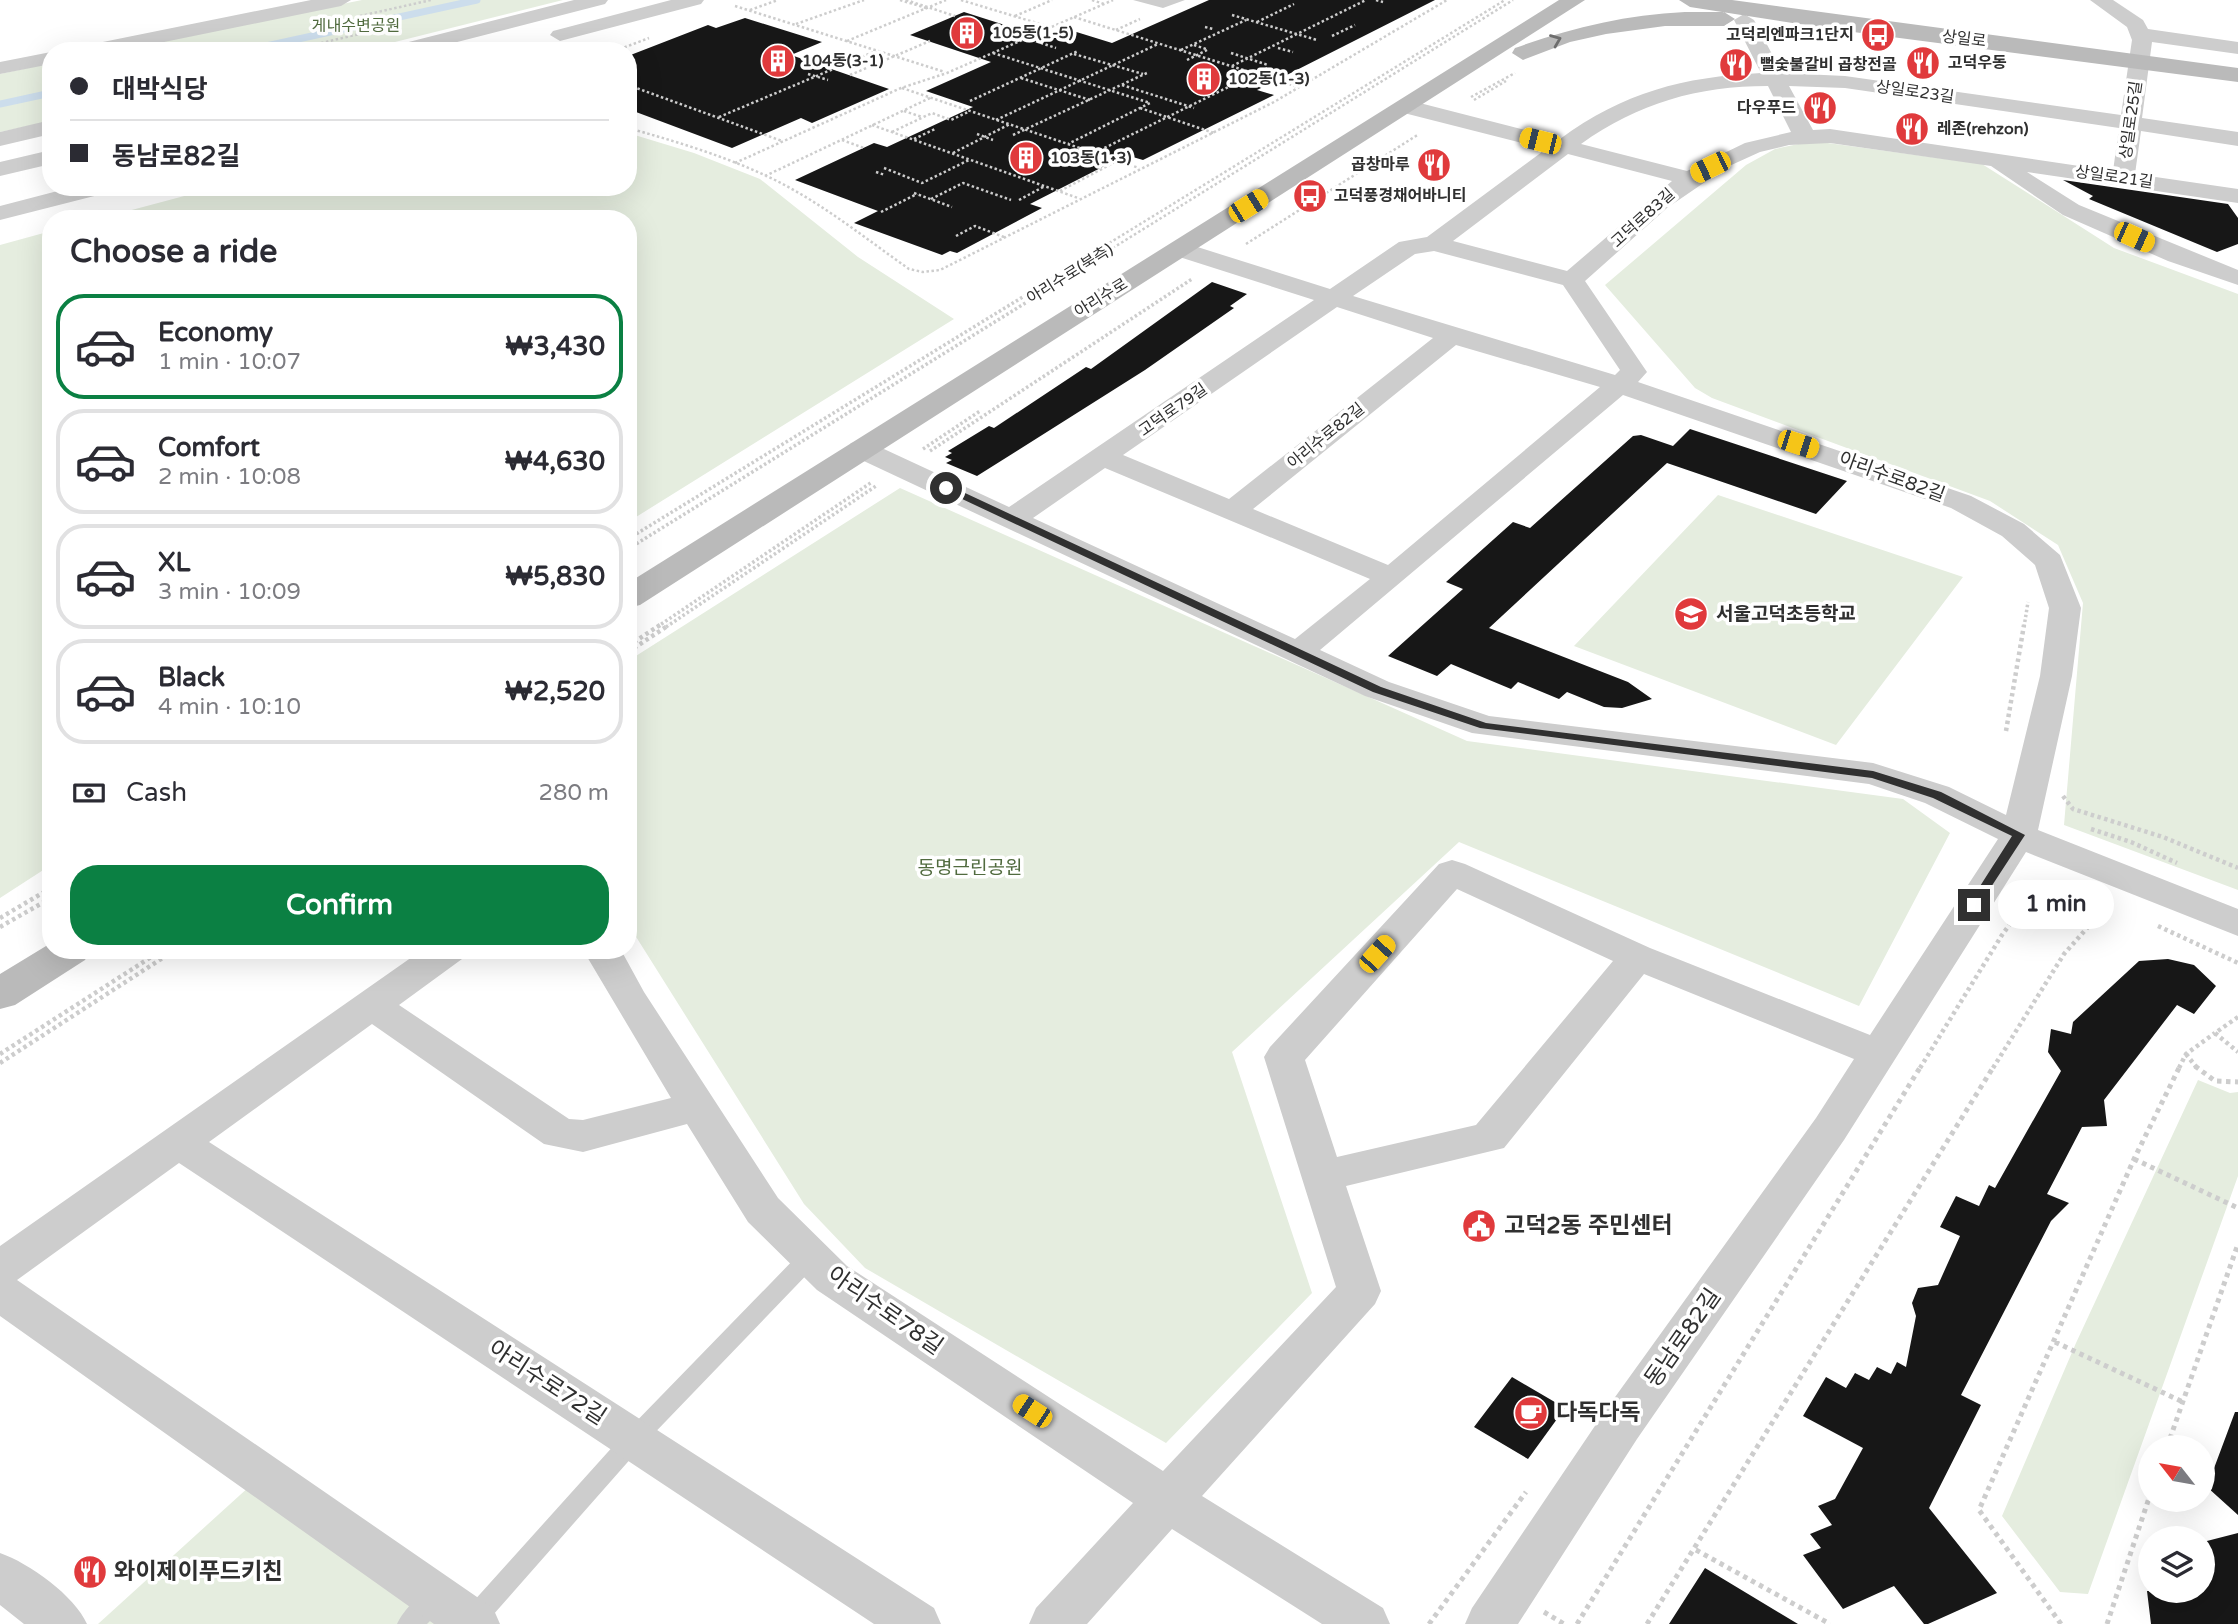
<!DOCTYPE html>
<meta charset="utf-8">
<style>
body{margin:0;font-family:"Varela Round","Noto Sans KR",sans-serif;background:#f7f7f7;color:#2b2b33;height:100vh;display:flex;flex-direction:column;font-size:26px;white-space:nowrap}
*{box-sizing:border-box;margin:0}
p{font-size:23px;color:#7c7c81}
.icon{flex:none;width:38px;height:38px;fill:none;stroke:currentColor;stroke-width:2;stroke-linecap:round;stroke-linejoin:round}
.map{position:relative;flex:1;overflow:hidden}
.drawer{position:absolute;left:42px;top:210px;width:595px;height:749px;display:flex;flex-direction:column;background:#fff;border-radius:28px;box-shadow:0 7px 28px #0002}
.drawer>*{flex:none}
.hud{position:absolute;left:42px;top:42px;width:595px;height:154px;border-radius:28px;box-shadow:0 7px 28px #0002;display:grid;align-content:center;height:154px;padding:0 28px;background:#fff}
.needle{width:46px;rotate:301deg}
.buttons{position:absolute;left:2138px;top:1435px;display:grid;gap:14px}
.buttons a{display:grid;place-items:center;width:77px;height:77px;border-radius:50%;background:#fff;box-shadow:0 7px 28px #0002;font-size:35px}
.end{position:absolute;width:32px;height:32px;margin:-16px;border:9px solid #303030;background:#fff;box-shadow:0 0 0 4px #fff}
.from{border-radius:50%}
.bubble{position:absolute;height:49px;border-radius:24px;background:#fff;box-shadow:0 7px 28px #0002;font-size:23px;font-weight:700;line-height:49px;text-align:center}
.car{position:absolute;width:21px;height:42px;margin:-21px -10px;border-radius:9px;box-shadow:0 0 5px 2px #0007;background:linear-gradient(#f5c518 24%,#345 0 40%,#f5c518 0 76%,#345 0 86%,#f5c518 0)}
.hud b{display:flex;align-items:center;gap:24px;height:66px;font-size:26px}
.hud b+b{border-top:2px solid #e1e1e2}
.hud i{width:18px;height:18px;background:#2b2b33}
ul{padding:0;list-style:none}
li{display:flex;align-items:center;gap:21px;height:105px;margin:0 14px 10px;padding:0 14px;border:4px solid #e1e1e2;border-radius:28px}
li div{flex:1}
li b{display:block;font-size:26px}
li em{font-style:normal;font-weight:700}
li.on{border-color:#0b8043}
li>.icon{width:63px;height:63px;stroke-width:1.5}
h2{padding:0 28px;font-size:32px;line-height:84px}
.pay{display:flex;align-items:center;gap:18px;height:77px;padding:0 28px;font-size:26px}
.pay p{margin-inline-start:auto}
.button{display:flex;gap:14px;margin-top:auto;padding:14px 28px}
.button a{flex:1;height:80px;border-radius:28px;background:#0b8043;color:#fff;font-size:28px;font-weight:700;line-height:80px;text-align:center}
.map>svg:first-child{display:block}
.green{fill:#e5eddf}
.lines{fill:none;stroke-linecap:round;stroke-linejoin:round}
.stream{stroke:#ccddec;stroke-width:7}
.building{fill:#171717}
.path-far3{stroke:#cdcdcd;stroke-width:2.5;stroke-dasharray:2.5 2.5;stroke-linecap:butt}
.path-far2{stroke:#cdcdcd;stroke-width:3.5;stroke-dasharray:2.5 2.5;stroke-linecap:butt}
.path-far1{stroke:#cdcdcd;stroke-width:4.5;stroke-dasharray:3.5 3.5;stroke-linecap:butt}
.path{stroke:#cdcdcd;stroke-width:5;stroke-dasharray:4.5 4.5;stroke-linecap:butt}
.lane{fill:#cdcdcd;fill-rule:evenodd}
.street{fill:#cdcdcd;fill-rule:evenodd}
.secondary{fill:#bababa;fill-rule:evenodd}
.path-bridge{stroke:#cdcdcd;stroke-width:2.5;stroke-dasharray:2.5 2.5;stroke-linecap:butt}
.oneway{stroke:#6e6e6e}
.route{fill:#303030}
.labels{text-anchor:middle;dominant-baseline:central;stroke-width:7;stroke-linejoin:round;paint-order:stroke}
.far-park-label{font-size:16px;fill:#516b3f;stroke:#fff}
.far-poi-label{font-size:16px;font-weight:bold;fill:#303030;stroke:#fff;text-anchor:start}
.far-street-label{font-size:16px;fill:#303030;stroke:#fff}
.street-label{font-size:19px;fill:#303030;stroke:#fff}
.poi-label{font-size:19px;font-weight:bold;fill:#303030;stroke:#fff;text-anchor:start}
.park-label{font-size:19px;fill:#516b3f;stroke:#fff}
.near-poi-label{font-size:23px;font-weight:bold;fill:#303030;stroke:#fff;text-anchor:start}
.near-street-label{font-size:23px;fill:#303030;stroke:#fff}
</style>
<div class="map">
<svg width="2238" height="1624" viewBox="0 0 2238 1624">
<rect width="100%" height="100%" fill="#fff"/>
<path class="green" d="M362 0H563L359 51H111Z
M51 63V121L0 132V74Z
M628 133 694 153 760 179 858 257 954 319 628 522V219H98L218 187H628Z
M1813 141 1982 164 2114 248 2238 294V890L2064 825 2083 603 2058 545 1990 501 1712 398 1695 388 1605 285 1746 165 1775 149Z
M51 231V865L0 898V245Z
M900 488 1467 741 1903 799 1950 833 1859 1006 1459 842 1232 1052 1312 1293 1166 1443 865 1268 804 1204 628 924V661Z
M1718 495 1963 577 1836 745 1574 646Z
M2198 1080 2230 1093 2238 1092V1176L2088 1594 2060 1592 2002 1516 2076 1343Z
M262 1475 475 1624H98Z"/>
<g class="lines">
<path class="stream" d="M243 51 477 0
M0 104 51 93"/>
</g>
<path class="building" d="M1209 0H1435L1257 90 1274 95 1143 160 1126 155 1030 204 1042 208 957 253 950 251 942 255 854 223 878 211 795 180 874 143 887 147 973 107 926 91 991 62 910 35 964 12 1049 39 1070 30 1112 43Z
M745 18 822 42 791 55 889 89 812 123 801 118 732 148 628 109V56L708 25 716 28Z
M2063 180 2228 204 2238 218V244L2217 252 2089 199 2093 196Z
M1212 282 1247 294 1230 306 1234 308 1145 370 977 476 946 463 952 460 945 457 952 453 948 451 989 426 994 428 1086 367 1091 369Z
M1690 429 1847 481 1816 514 1667 463 1489 628 1628 682 1652 699 1622 708 1604 707 1567 692 1559 699 1518 682 1511 689 1451 664 1437 676 1388 656 1463 589 1446 582 1513 522 1530 528 1633 436 1641 435 1673 446Z
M2168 959 2194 965 2216 986 2194 1014 2177 1005 2104 1100 2107 1126 2082 1127 2047 1194 2069 1203 2051 1221 1961 1395 1981 1405 1929 1508 1997 1593 1928 1624H1924L1894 1586 1843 1609 1803 1555 1821 1548 1810 1534 1832 1525 1818 1506 1835 1499 1863 1448 1803 1416 1826 1377 1846 1388 1855 1373 1869 1380 1877 1367 1891 1374 1897 1362 1906 1367 1916 1316 1912 1303 1918 1288 1938 1285 1960 1236 1940 1227 1956 1196 1979 1206 1989 1185 1995 1188 2061 1071 2048 1052 2051 1029 2071 1034 2073 1022 2139 961Z
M1512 1377 1565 1408 1528 1459 1474 1427Z
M2235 1412H2238V1515L2207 1487Z
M2238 1533V1624H2151L2147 1591H2203V1542Z
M1705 1568 1798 1624H1669Z"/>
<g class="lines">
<path class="path-far3" d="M900 0 926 8
M961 0 1050 27
M1092 0 1104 4
M1376 0 1383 2
M735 6 945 72
M750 10 778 0
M1232 15 1317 40
M360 16 431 0
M1015 16 1052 0
M1074 17 1298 87
M1257 22 1294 4
M796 24 864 0
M1205 27 1213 29
M1116 30 1140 19
M1332 36 1355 25
M847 41 946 0
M1194 45 1206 49
M1278 48 1293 52
M1181 50 1246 20
M287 51 385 28
M515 51 538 45
M615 51 649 38
M993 53 1150 103 1068 144
M1231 53 1268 65
M1232 66 1366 0
M628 85 782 141
M1122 85 1194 108
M902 88 1139 168
M1471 97 1515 73
M1474 100 1506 81
M1140 108 1214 133
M904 111 922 117
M719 117 876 51
M996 120 1158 44
M872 125 1078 198
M628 128C678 142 728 157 775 180 823 204 865 238 909 269L923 272 940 270 1274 102 1447 0
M892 132 932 113 951 120 970 111
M914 139 935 129
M842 140 864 148
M953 153 1010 124
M735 163 901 88 947 73 1113 0
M884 168 922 183 969 160
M876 172 885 175
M765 176 930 98
M1060 191 1117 161
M914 193 952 207
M931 199 963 183 1011 200
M1019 200 1045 186
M881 212 917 194
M956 236 975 226 1004 237
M1246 244 1419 134
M1054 277 1505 0
M1066 277 1513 0"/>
<path class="path-far2" d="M923 449 980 411
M930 451 1192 279
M628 539 1057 276
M628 549 1069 276
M657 627 872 482
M666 627 876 486
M2024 627 2028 602"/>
<path class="path-far1" d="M628 646 660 625
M628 652 669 625
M2006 731 2024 625
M2063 796 2073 809 2163 837 2238 868
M2091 829 2131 842 2177 863
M0 918 51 888
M2158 926 2238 963
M0 927 51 898
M2238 1017 2215 1033 2238 1052
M0 1054 162 950
M2186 1054 2197 1068
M0 1063 175 950
M1920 1068 2002 935 2032 894 2062 886
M1993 1068 2064 954 2088 927 2064 885
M2179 1068 2186 1054 2215 1033"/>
<path class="path" d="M2195 1066 2215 1081 2238 1082
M2134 1159 2238 1208
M2055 1342 2183 1402
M2167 1447 2238 1244
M1696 1550 1830 1624
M1544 1612 1564 1624
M1429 1624 1526 1492
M1577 1624 1921 1066
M1647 1624 1994 1066
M2061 1624 1979 1510 2134 1159 2180 1066
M2107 1624 2151 1492"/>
<path class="lane" d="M1133 0H1185L1163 8Z
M810 1248 818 1251 821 1257 818 1263 641 1447 485 1624H461L463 1613 625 1433 802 1251Z
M437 1586 446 1589 449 1597 446 1605 427 1624H397C404 1609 422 1591 437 1586Z"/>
<path class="street" d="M311 0H351L341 6 120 51H78L88 45Z
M574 0H608L605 4 422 51H386L389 47Z
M671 0H704L701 4 560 41 550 35 553 31Z
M2090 0H2113L2143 20 2148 29 2238 42V54L2152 42 2142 118 2238 132V146L2141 131 2135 174 2238 189V203L2027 172 2079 205 2238 270V285L2168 261 2063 215 1991 166 1830 143 1789 145 1760 152 1727 167 1667 208 1585 281 1647 372 1638 382 1971 496 2024 524 2060 555 2081 608 2072 676 2038 830 2238 909V936L2026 852 1844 1140 1637 1439 1518 1624H1465L1472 1608 1605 1411 1816 1118 1854 1059 1644 974 1504 1148 1346 1186 1381 1291 1375 1304 1202 1496 1383 1608 1390 1624H1322L1172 1529 1087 1624H1029L1036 1608 1133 1503 817 1290 748 1222 687 1124 583 1152 544 1144 372 1024 209 1142 934 1608 941 1624H874L179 1163 17 1280 493 1608 500 1624H434L0 1316V1246L422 950H468L462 959 399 1005 569 1119 583 1120 671 1098 583 950H621L644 992 778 1198 847 1266 1163 1471 1336 1287 1264 1057 1270 1047 1439 864 1452 860 1465 864 1650 948 1870 1035 1998 839 1925 803 1869 784 1472 733 1365 696 851 455 847 449 851 443 861 441 871 443 1009 507 1314 300 1170 254 1167 249 1170 244H1188L1330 289 1399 242 1427 237 1546 149 1400 112 1397 107 1400 102 1408 100 1560 139C1624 92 1683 77 1761 73L1734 20 1744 14 1754 20 1782 73 1845 76 2121 115 2132 40 2127 27ZM1768 86 1791 132 1745 143 1687 171 1581 144C1638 103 1698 86 1768 86ZM1789 86 1845 88 2119 128 2113 171 1830 129 1813 130ZM1568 154 1672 181 1567 271 1453 241ZM1434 251 1563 285 1620 370 1615 375 1353 296 1415 254ZM1337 307 1433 338 1229 499 1123 455ZM1456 345 1600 387 1388 565 1253 509ZM1623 395 1951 508 2002 536 2035 565 2049 608 2040 676 2006 815 1949 787 1873 763 1489 716 1389 682 1320 650ZM1105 468 1370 579 1295 639 1033 518ZM1457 889 1613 961 1476 1125 1337 1157 1305 1060Z
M51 52V64L0 74V62Z
M51 120V134L0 146V132Z
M51 150V164L0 176V162Z
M73 187H113L110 192 0 220V206Z
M0 1553C29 1563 75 1596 87 1624H24L0 1605Z"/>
<path class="secondary" d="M1559 0H1585L640 605 628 608V583Z
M1679 0H1732L2238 68V82L1838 30 1690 7Z
M1685 12H1724L1735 19 1724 26H1665L1606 34 1570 42 1523 60 1512 53 1515 48C1571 28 1624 15 1685 12Z
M51 943V950H91L85 960 15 1005 0 1009V974Z"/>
<path class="path-bridge" d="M906 0 955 16
M1017 35 1056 48
M1074 54 1143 74
M1187 60 1207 50
M808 74 828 80
M850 75 930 41
M1021 78 1090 100
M970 101 1078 51
M977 134 993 140
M1013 135 1149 72
M1082 159 1267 68"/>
</g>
<defs><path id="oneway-chevron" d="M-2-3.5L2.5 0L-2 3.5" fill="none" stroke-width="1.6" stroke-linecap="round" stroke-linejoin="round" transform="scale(1.75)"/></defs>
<use class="oneway" href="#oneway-chevron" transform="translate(1556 40) rotate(-22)"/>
<path class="route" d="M943 486H950L1381 687 1486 723 1873 771 1941 792 2025 835 1978 907H1970L1968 905 2012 836 1933 798 1872 778 1480 728 1373 692 943 490Z"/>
<defs>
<g id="building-disc" transform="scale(1.75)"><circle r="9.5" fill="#e03a3c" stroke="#fff"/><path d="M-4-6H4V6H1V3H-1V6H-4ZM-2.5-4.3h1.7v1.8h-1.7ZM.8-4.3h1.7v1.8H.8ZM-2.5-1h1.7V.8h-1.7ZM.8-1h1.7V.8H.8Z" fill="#fff"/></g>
<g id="bus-disc" transform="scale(1.75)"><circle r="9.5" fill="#e03a3c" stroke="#fff"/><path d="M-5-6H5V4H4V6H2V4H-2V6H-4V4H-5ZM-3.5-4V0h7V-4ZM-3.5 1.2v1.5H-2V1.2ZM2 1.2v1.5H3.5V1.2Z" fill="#fff"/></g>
<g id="restaurant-disc" transform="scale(1.75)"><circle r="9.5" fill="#e03a3c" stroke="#fff"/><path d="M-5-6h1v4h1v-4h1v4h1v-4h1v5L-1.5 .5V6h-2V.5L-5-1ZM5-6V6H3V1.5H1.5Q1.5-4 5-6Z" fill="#fff"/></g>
<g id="school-disc" transform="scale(1.75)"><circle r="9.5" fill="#e03a3c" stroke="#fff"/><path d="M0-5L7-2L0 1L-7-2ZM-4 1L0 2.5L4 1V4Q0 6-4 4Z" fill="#fff"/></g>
<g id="civic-disc" transform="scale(1.75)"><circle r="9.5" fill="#e03a3c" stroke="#fff"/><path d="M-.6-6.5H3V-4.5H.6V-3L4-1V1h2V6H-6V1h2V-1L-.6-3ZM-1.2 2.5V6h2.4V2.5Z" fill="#fff"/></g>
<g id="cafe-disc" transform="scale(1.75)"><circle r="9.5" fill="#e03a3c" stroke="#fff"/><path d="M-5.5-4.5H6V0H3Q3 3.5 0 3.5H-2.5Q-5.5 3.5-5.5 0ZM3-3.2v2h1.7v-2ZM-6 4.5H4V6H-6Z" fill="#fff"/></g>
</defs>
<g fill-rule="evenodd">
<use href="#building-disc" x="967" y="33"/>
<use href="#bus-disc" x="1878" y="35"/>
<use href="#building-disc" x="778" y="61"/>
<use href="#restaurant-disc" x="1923" y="63"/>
<use href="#restaurant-disc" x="1736" y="65"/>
<use href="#building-disc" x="1204" y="79"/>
<use href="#restaurant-disc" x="1820" y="108"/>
<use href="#restaurant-disc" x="1912" y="129"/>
<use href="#building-disc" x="1026" y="158"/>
<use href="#restaurant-disc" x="1434" y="165"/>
<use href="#bus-disc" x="1310" y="196"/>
<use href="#school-disc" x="1691" y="614"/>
<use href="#civic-disc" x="1479" y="1226"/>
<use href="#cafe-disc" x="1531" y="1413"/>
<use href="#restaurant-disc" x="90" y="1572"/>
</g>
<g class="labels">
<g class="far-park-label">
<text x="356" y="26">게내수변공원</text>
</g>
<g class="far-poi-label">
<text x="992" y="33">105동(1-5)</text>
<text x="1854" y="35" text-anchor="end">고덕리엔파크1단지</text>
<text x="802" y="61">104동(3-1)</text>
<text x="1948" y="63">고덕우동</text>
<text x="1760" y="65">뻘숯불갈비 곱창전골</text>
<text x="1228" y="79">102동(1-3)</text>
<text x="1796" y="108" text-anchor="end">다우푸드</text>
<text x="1937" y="129">레존(rehzon)</text>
<text x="1050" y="158">103동(1-3)</text>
<text x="1410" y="165" text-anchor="end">곱창마루</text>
<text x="1334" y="196">고덕풍경채어바니티</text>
</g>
<g class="far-street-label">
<text transform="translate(1964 39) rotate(7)">상일로</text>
<text transform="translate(1915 92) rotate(8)">상일로23길</text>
<text transform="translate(2131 120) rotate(-82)">상일로25길</text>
<text transform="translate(2114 177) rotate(8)">상일로21길</text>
<text transform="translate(1643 218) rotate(-42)">고덕로83길</text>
<text transform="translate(1070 274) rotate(-32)">아리수로(북측)</text>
<text transform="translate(1101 298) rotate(-32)">아리수로</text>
<text transform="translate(1173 410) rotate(-35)">고덕로79길</text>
<text transform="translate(1326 436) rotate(-39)">아리수로82길</text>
</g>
<g class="street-label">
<text transform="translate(1892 477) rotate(20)">아리수로82길</text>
</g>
<g class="poi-label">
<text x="1716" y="614">서울고덕초등학교</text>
</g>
<g class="park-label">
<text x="970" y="868">동명근린공원</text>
</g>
<g class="near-poi-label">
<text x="1504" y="1226">고덕2동 주민센터</text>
<text x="1556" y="1413">다독다독</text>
<text x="114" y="1572">와이제이푸드키친</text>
</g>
<g class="near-street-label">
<text transform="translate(885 1311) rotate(35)">아리수로78길</text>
<text transform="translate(1683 1338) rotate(-55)">동남로82길</text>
<text transform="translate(547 1383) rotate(33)">아리수로72길</text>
</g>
</g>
</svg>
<div class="buttons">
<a><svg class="needle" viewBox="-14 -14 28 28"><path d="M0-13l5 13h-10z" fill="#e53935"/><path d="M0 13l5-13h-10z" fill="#7c7c81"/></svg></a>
<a><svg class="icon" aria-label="layers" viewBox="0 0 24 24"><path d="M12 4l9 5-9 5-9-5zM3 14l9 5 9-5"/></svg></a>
</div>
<i class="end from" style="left:946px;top:488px"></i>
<i class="end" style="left:1974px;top:905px"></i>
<div class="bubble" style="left:1998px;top:880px;width:116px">1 min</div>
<i class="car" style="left:1540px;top:141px;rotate:284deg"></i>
<i class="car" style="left:1710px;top:167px;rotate:244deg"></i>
<i class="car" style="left:1248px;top:206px;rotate:58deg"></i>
<i class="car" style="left:2134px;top:237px;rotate:114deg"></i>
<i class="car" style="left:1798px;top:444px;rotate:108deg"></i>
<i class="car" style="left:1377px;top:954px;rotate:42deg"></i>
<i class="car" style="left:1032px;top:1411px;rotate:303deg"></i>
<div class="hud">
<b><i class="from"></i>대박식당</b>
<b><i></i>동남로82길</b>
</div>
<section class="drawer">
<h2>Choose a ride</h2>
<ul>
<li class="on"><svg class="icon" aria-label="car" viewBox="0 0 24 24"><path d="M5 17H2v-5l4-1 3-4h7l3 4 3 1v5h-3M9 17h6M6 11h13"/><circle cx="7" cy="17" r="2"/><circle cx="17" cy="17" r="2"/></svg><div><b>Economy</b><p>1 min · 10:07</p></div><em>₩3,430</em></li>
<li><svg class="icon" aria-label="car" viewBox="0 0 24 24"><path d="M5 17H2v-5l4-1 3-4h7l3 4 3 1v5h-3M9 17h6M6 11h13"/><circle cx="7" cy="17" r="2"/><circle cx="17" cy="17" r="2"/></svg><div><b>Comfort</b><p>2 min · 10:08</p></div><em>₩4,630</em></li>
<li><svg class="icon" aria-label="car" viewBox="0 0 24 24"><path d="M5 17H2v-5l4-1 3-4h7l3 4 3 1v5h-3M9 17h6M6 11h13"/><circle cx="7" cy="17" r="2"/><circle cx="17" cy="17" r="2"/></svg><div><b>XL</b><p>3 min · 10:09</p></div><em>₩5,830</em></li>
<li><svg class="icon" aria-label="car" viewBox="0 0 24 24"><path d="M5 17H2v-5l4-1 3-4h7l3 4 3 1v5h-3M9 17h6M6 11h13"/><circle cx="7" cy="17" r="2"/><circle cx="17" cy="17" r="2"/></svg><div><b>Black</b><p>4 min · 10:10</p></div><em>₩2,520</em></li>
</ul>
<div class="pay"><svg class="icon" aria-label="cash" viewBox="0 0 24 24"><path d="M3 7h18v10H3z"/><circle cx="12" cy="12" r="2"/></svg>Cash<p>280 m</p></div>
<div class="button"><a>Confirm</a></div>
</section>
</div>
